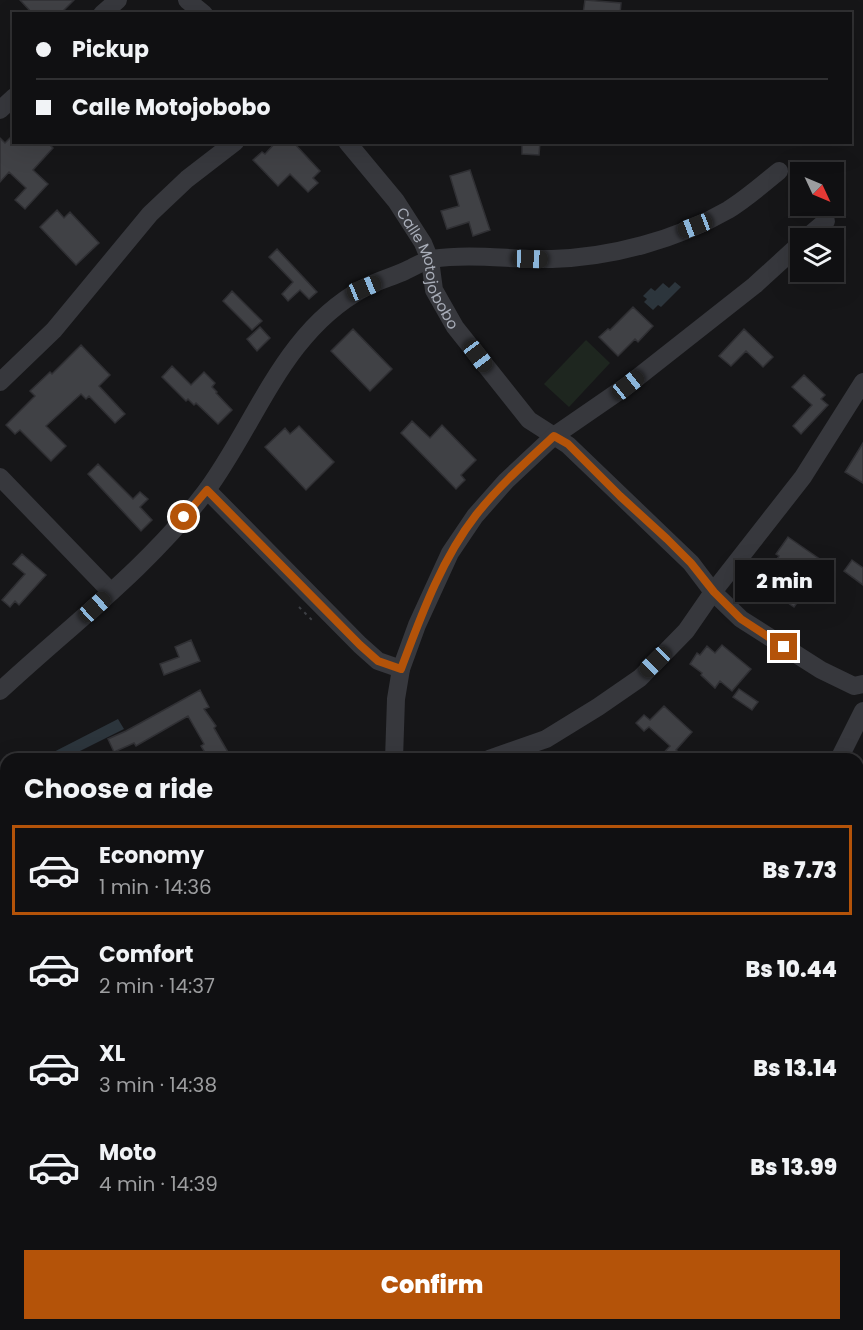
<!DOCTYPE html>
<meta charset="utf-8">
<style>
body{margin:0;font-family:Poppins,sans-serif;background:#19191b;color:#f1f3f6;height:100vh;display:flex;flex-direction:column;font-size:22px;white-space:nowrap}
*{box-sizing:border-box;margin:0}
p{font-size:20px;color:#9c9d9f}
.icon{flex:none;width:33px;height:33px;fill:none;stroke:currentColor;stroke-width:2;stroke-linecap:round;stroke-linejoin:round}
.map{position:relative;flex:1;overflow:hidden}
.details{position:absolute;left:0px;top:753px;width:864px;height:578px;display:flex;flex-direction:column;background:#101012;border-radius:18px 18px 0 0;box-shadow:0 6px 24px #0002,0 0 0 2px #303032}
.details>*{flex:none}
.banner{position:absolute;left:12px;top:12px;width:840px;height:132px;border-radius:0px;box-shadow:0 6px 24px #0002,0 0 0 2px #303032;display:grid;align-content:center;height:132px;padding:0 24px;background:#101012}
.needle{width:39px;rotate:134deg}
.tools{position:absolute;left:790px;top:162px;display:grid;gap:12px}
.tools a{display:grid;place-items:center;width:54px;height:54px;border-radius:0px;background:#101012;box-shadow:0 6px 24px #0002,0 0 0 2px #303032;font-size:30px}
.end{position:absolute;width:27px;height:27px;margin:-14px;border:8px solid #b45309;background:#fff;box-shadow:0 0 0 3px #fff}
.from{border-radius:50%}
.bubble{position:absolute;height:42px;border-radius:0px;background:#101012;box-shadow:0 6px 24px #0002,0 0 0 2px #303032;font-size:20px;font-weight:800;line-height:42px;text-align:center}
.car{position:absolute;width:18px;height:36px;margin:-18px -9px;border-radius:8px;box-shadow:0 0 4px 2px #0007;background:linear-gradient(#222 24%,#8ab4d8 0 40%,#222 0 76%,#8ab4d8 0 86%,#222 0)}
.banner b{display:flex;align-items:center;gap:21px;height:57px;font-size:22px}
.banner b+b{border-top:2px solid #303032}
.banner i{width:15px;height:15px;background:#f1f3f6}
ul{padding:0;list-style:none}
li{display:flex;align-items:center;gap:18px;height:90px;margin:0 12px 9px;padding:0 12px;border:3px solid transparent;border-radius:0px}
li div{flex:1}
li b{display:block;font-size:22px}
li em{font-style:normal;font-weight:800}
li.current{border-color:#b45309}
li>.icon{width:54px;height:54px;stroke-width:1.5}
h2{padding:0 24px;font-size:27px;line-height:72px}
.action{display:flex;gap:12px;margin-top:auto;padding:12px 24px}
.action a{flex:1;height:69px;border-radius:0px;background:#b45309;color:#fff;font-size:24px;font-weight:800;line-height:69px;text-align:center}
.map>svg:first-child{display:block}
.green{fill:#1e261f}
.water{fill:#2c353c}
.building{fill:#404145;stroke:#303034;stroke-width:1.5}
.lines{fill:none;stroke-linecap:round;stroke-linejoin:round}
.path{stroke:#3d3f44;stroke-width:2;stroke-dasharray:3 4.5;stroke-linecap:butt}
.minor{stroke:#37383d;stroke-width:18}
.route{stroke:#b45309;stroke-width:8}
.labels{text-anchor:middle;dominant-baseline:central;stroke-width:4.5;stroke-linejoin:round;paint-order:stroke}
.street-label{font-size:15px;fill:#a8adb8;stroke:#111113}
</style>
<div class="map">
<svg width="863" height="1330" viewBox="0 0 863 1330">
<rect width="100%" height="100%" fill="#161618"/>
<path class="green" d="M586 340 610 363 569 407 544 384Z"/>
<path class="water" d="M675 282 681 287 661 307 658 305 653 310 644 302 647 299 643 296 651 288 655 291 663 283 669 288Z
M118 719 124 729 76 753 78 759H40Z"/>
<path class="building" d="M20 0H74L60 14H33Z
M585 0 621 3 620 14H583Z
M14 134V142H47L53 148 33 170 48 184 25 209 15 200 26 188 9 172 0 182V138L5 143Z
M276 142H293L320 171 313 178 318 183 308 192 290 174 278 186 253 160 262 152 265 154Z
M522 142H540L539 155 522 154Z
M470 170 490 230 473 236 469 222 447 229 441 211 459 206 450 176Z
M57 210 64 218 70 212 99 243 76 265 40 227Z
M277 249 317 292 309 299 300 290 288 301 282 294 293 282 269 257Z
M232 291 262 321 252 330 223 301Z
M633 307 653 326 638 342 635 339 618 356 599 337 608 329 610 330Z
M260 327 270 338 257 351 247 339Z
M353 329 392 369 370 391 331 351Z
M744 329 773 357 763 367 746 351 731 366 719 356Z
M81 345 110 375 99 386 125 414 115 423 89 396 86 399 81 394 46 426 66 446 51 461 20 430 15 434 6 425 35 396 30 391 50 372 52 374Z
M172 366 191 385 204 372 215 383 212 387 217 392 216 393 232 410 218 424 196 403 194 405 188 399 186 401 162 377Z
M804 375 825 395 821 399 828 405 801 434 793 426 812 405 792 387Z
M412 421 430 438 442 425 476 460 461 475 465 480 456 489 401 433Z
M299 426 334 462 306 490 265 447 285 428 290 434Z
M863 443V483L845 472Z
M98 464 133 499 140 492 148 499 140 507 152 520 141 531 88 474Z
M788 537 834 569 824 584 815 577 794 607 762 585 773 568 772 567 779 556 776 554Z
M22 554 46 575 19 605 15 601 10 607 2 600 25 574 13 564Z
M852 560 863 568V585L844 571Z
M191 640 200 661 164 675 160 664 179 657 175 647Z
M722 645 751 669 732 691 720 681 715 688 701 675 702 673 690 664 697 653 700 655 707 646 715 653Z
M739 689 758 702 752 710 733 697Z
M200 690 209 707 204 709 216 726 214 728 232 759H209L201 746 204 744 188 716 136 746 134 743 114 752 108 739 126 731Z
M664 706 692 732 676 750 686 759H658L670 746 649 727 644 731 636 723 644 715 650 720Z"/>
<g class="lines">
<path class="path" d="M299 607 314 622
M0 1004 6 1008"/>
<g class="minor">
<path d="M187 0 204 14"/>
<path d="M102 14 118 0"/>
<path d="M0 110 14 97"/>
<path id="s1" d="M347 142 396 201 423 243 430 260 434 290 455 327 529 420 568 445 691 563 713 592 741 619 821 670 854 686 863 684"/>
<path d="M806 238 826 221"/>
<path d="M0 382 54 330 150 214 187 179 235 142"/>
<path d="M0 477 111 592"/>
<path d="M207 490 360 645 378 661 401 669"/>
<path d="M0 691C70 626 149 567 207 490 258 420 283 332 364 288 376 281 392 277 405 271 414 267 423 261 432 259 472 253 512 260 552 259 612 257 676 240 728 210 746 199 763 184 779 171"/>
<path d="M394 759 396 699 401 669 417 625 450 553 475 516 506 481 554 436 628 385 755 285 801 243"/>
<path d="M489 759 546 739 598 707 640 678 686 631 713 592 803 477 863 382"/>
<path d="M839 759 863 711"/>
<path d="M858 988 863 984"/>
<path d="M0 1035 6 1039"/>
<path d="M0 1060 6 1062"/>
<path d="M858 1108 863 1112"/>
<path d="M569 1324 572 1330"/>
<path d="M592 1324 595 1330"/>
</g>
</g>
<g class="lines">
<path class="route" d="M184 517 207 490 360 645 378 661 401 669C421 616 441 560 476 515 499 486 527 461 554 436L568 444 620 496 667 539 691 563 714 592 741 619 784 647"/>
</g>
<g class="labels">
<g class="street-label">
<text stroke="none"><textPath href="#s1" startOffset="152">Calle Motojobobo</textPath></text>
</g>
</g>
</svg>
<div class="tools">
<a><svg class="needle" viewBox="-14 -14 28 28"><path d="M0-13l5 13h-10z" fill="#e53935"/><path d="M0 13l5-13h-10z" fill="#9c9d9f"/></svg></a>
<a><svg class="icon" aria-label="layers" viewBox="0 0 24 24"><path d="M12 4l9 5-9 5-9-5zM3 14l9 5 9-5"/></svg></a>
</div>
<i class="end from" style="left:184px;top:517px"></i>
<i class="end" style="left:784px;top:647px"></i>
<div class="bubble" style="left:735px;top:560px;width:99px">2 min</div>
<i class="car" style="left:695px;top:226px;rotate:249deg"></i>
<i class="car" style="left:530px;top:259px;rotate:92deg"></i>
<i class="car" style="left:364px;top:288px;rotate:68deg"></i>
<i class="car" style="left:478px;top:356px;rotate:143deg"></i>
<i class="car" style="left:628px;top:385px;rotate:51deg"></i>
<i class="car" style="left:95px;top:607px;rotate:48deg"></i>
<i class="car" style="left:655px;top:662px;rotate:225deg"></i>
<div class="banner">
<b><i class="from"></i>Pickup</b>
<b><i></i>Calle Motojobobo</b>
</div>
<section class="details">
<h2>Choose a ride</h2>
<ul>
<li class="current"><svg class="icon" aria-label="car" viewBox="0 0 24 24"><path d="M5 17H2v-5l4-1 3-4h7l3 4 3 1v5h-3M9 17h6M6 11h13"/><circle cx="7" cy="17" r="2"/><circle cx="17" cy="17" r="2"/></svg><div><b>Economy</b><p>1 min · 14:36</p></div><em>Bs 7.73</em></li>
<li><svg class="icon" aria-label="car" viewBox="0 0 24 24"><path d="M5 17H2v-5l4-1 3-4h7l3 4 3 1v5h-3M9 17h6M6 11h13"/><circle cx="7" cy="17" r="2"/><circle cx="17" cy="17" r="2"/></svg><div><b>Comfort</b><p>2 min · 14:37</p></div><em>Bs 10.44</em></li>
<li><svg class="icon" aria-label="car" viewBox="0 0 24 24"><path d="M5 17H2v-5l4-1 3-4h7l3 4 3 1v5h-3M9 17h6M6 11h13"/><circle cx="7" cy="17" r="2"/><circle cx="17" cy="17" r="2"/></svg><div><b>XL</b><p>3 min · 14:38</p></div><em>Bs 13.14</em></li>
<li><svg class="icon" aria-label="car" viewBox="0 0 24 24"><path d="M5 17H2v-5l4-1 3-4h7l3 4 3 1v5h-3M9 17h6M6 11h13"/><circle cx="7" cy="17" r="2"/><circle cx="17" cy="17" r="2"/></svg><div><b>Moto</b><p>4 min · 14:39</p></div><em>Bs 13.99</em></li>
</ul>
<div class="action"><a>Confirm</a></div>
</section>
</div>
